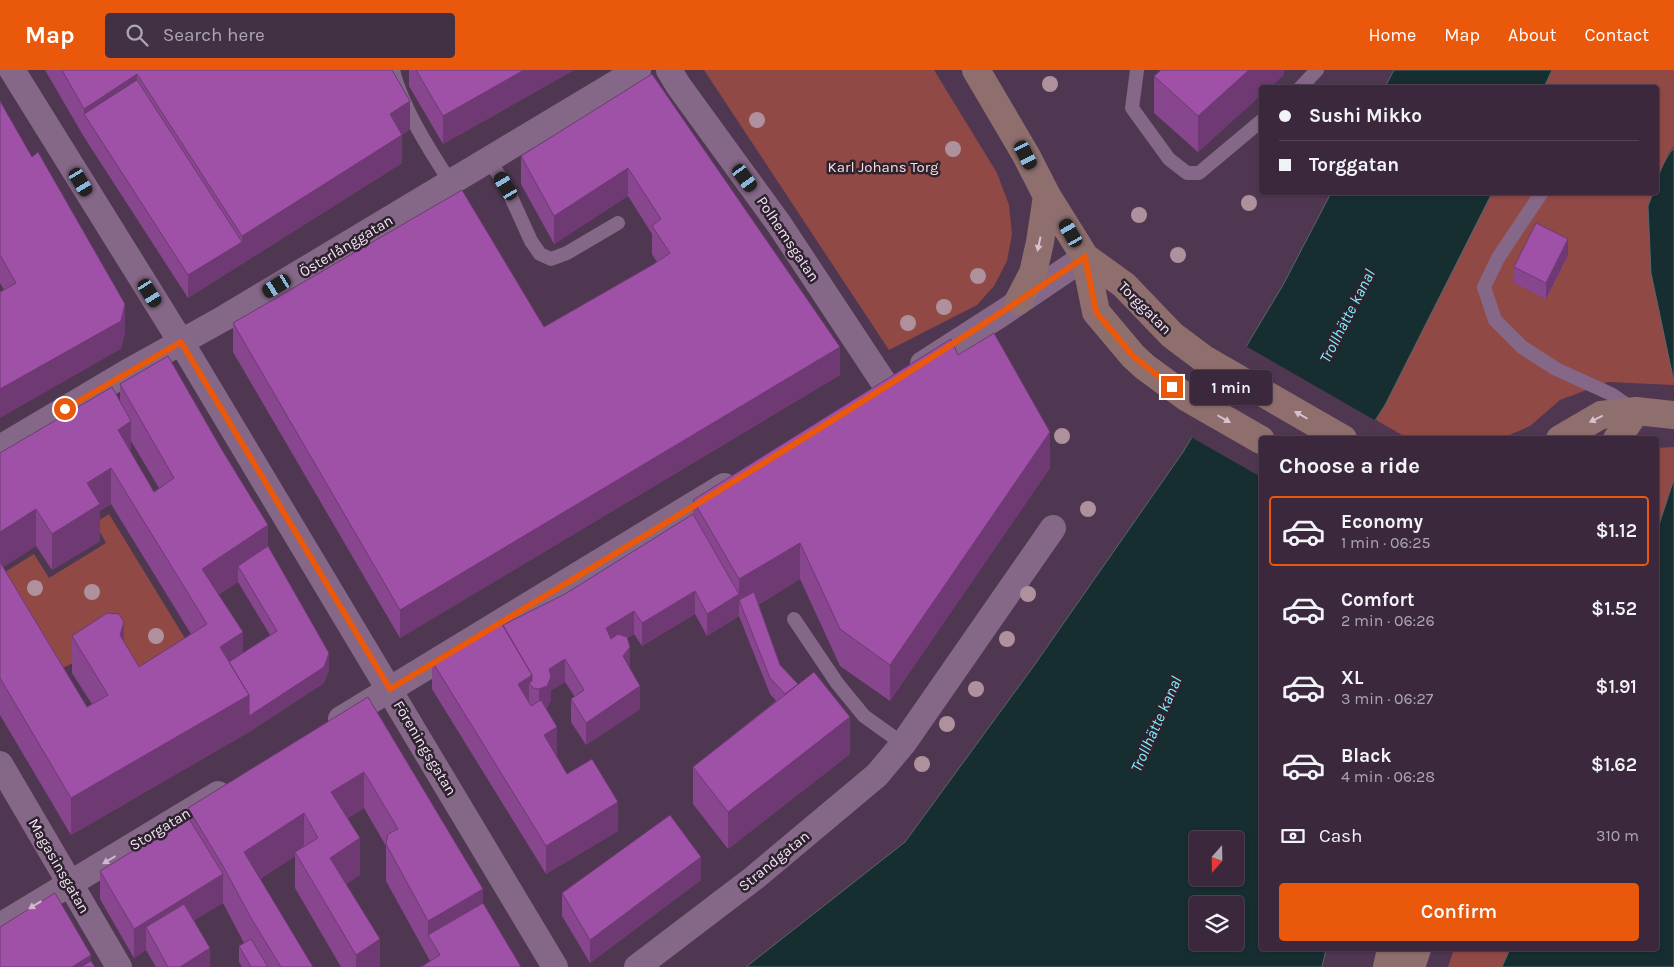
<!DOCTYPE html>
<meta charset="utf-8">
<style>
body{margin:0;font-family:Karla,sans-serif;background:#423044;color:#f1f3f6;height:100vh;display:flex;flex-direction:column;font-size:19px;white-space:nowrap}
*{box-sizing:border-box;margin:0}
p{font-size:16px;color:#aca6b0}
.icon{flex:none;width:28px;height:28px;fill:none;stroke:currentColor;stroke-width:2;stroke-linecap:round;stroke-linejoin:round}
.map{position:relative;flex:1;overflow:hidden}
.drawer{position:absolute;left:1259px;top:366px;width:400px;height:515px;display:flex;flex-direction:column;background:#3b283d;border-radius:5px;box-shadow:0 1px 4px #0004,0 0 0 1px #544457}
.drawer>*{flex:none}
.banner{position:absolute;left:1259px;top:15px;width:400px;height:110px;border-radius:5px;box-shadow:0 1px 4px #0004,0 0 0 1px #544457;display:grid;align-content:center;height:110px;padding:0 20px;background:#3b283d}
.needle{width:32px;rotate:200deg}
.tools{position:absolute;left:1189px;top:761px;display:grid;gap:10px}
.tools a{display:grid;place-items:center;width:55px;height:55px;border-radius:5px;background:#3b283d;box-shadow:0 1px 4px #0004,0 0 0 1px #544457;font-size:25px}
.end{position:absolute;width:22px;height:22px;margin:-11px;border:6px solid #ea580c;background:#fff;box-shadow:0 0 0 2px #fff}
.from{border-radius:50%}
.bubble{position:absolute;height:35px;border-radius:5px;background:#3b283d;box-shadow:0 1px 4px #0004,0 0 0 1px #544457;font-size:16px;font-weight:600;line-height:35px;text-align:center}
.car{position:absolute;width:15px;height:30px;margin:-15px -8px;border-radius:6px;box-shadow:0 0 4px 1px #0007;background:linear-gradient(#222 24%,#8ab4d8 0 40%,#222 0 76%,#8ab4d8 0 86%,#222 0)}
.banner b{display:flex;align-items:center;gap:18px;height:48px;font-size:19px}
.banner b+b{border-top:1px solid #544457}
.banner i{width:12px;height:12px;background:#f1f3f6}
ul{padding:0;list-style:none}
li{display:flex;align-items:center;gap:15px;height:70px;margin:0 10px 8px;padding:0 10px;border:2px solid transparent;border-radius:5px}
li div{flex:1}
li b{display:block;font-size:19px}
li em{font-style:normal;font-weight:600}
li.on{border-color:#ea580c}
li>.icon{width:45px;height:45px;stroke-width:1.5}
h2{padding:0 20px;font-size:22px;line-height:60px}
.pay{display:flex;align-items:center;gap:12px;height:55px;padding:0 20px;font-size:19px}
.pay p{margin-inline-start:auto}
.primary-button{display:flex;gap:10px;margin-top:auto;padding:10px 20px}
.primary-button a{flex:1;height:58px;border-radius:5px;background:#ea580c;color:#fff;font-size:20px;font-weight:600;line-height:58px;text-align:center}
header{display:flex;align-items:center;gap:30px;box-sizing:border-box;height:70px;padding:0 25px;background:#ea580c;color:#fff}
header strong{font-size:24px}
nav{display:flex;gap:28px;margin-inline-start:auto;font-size:18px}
.search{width:350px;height:45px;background:#423044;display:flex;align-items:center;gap:12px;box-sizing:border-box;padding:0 18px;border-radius:5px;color:#aca6b0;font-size:19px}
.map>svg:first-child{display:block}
.green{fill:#914946}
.water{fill:#162e30;stroke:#59656b;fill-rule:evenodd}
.pier{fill:#4f3651}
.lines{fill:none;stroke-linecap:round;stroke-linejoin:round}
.lane{stroke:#856887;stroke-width:14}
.street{stroke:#856887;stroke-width:26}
.secondary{stroke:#8e6f6e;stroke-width:28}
.tree{fill:#ae919c}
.wall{fill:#88468f;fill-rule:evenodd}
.shaded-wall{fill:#6f3974}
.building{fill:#9e51a6;stroke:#6f3974}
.oneway{fill:#d6c2cd}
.oneway2{fill:#ceb9cf}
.route{stroke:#ea580c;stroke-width:6}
.labels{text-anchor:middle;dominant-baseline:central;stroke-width:5;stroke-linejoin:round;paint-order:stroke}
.park-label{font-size:15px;fill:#fcdcd9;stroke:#2e222f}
.street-label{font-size:15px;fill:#f5e5f6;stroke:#2e222f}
.water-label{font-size:16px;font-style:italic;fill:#7bf2fd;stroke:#2e222f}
</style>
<header>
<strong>Map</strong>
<div class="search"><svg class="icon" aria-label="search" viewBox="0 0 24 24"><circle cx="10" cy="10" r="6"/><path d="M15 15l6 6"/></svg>Search here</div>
<nav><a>Home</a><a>Map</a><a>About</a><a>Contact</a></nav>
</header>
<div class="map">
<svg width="1674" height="897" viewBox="0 0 1674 897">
<rect width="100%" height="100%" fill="#4f3651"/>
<path class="green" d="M704 0H934L997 103 1009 135 1012 164 1007 191 994 216 977 235 889 280Z
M1552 0H1674V76L1668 84 1656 114V18H1544Z
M1492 123H1653L1648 136 1674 315 1608 312 1560 330 1530 356 1501 369H1409L1376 350 1385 335Z
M1674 377V409L1656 464V378Z
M109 444 197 588 128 600 130 583 112 573 63 598 5 502 34 484 49 508 106 473 95 453Z
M1454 879H1510L1502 897H1448Z"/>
<path class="water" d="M1394 0H1552L1544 17H1385Z
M1674 78V312L1651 203 1648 136 1653 123 1656 122C1656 108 1664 89 1674 78Z
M1331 123H1492L1385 335 1363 369H1261V879H1326L1322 897H746L905 772 1033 597 1183 382 1283 215ZM1198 770H1235V808H1198ZM1198 835H1235V872H1198Z
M1674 409V897H1502L1510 879H1656V464Z"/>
<path class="pier" d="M1244 275 1378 352 1366 369H1261V407L1189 366Z"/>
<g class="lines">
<path class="lane" d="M393 0C402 37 430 81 451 113
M1137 0 1132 38 1169 89 1187 103H1199L1261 51
M1300 18 1317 0
M489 90 506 116 531 171 540 184 551 189 567 183 618 153
M1542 122 1498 188 1484 217 1495 250 1522 277 1556 299 1611 324 1633 339
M794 549 837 613 864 646 903 674"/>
<path class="street" d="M12 0 181 272 555 897
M669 0 678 15 779 154 886 316
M923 294 1004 242 1085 187
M0 378 131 300 226 247 638 0
M341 649 724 416
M0 694 119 897
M0 856 218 724
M637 897 754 808 877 705 903 674 1053 458"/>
<path class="secondary" d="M976 0 1026 85 1047 126 1085 187 1096 242 1133 286 1145 297 1186 327 1261 370
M1085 187 1124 215 1172 265 1204 289 1343 369
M1019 230 1033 203 1040 172 1047 126
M1560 369 1601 345 1636 341 1674 345
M1617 369 1636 341
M1387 897 1391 879
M1411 897 1417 879"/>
</g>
<g class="tree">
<circle cx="1050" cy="14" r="8"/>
<circle cx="757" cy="50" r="8"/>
<circle cx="953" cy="79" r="8"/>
<circle cx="1249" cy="133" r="8"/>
<circle cx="1139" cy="145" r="8"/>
<circle cx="1178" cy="185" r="8"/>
<circle cx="978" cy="206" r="8"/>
<circle cx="944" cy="237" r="8"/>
<circle cx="908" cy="253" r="8"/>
<circle cx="1062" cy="366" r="8"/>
<circle cx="1088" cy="439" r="8"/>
<circle cx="35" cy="518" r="8"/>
<circle cx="92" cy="522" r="8"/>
<circle cx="1028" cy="524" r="8"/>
<circle cx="156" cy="566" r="8"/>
<circle cx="1007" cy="569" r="8"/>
<circle cx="976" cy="619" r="8"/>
<circle cx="947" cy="654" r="8"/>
<circle cx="922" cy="694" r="8"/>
</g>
<path class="wall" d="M45 0H392L410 59 402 65V93L188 228 84 67Z
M409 0H574L443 74 409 16Z
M1284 0V5L1261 18V25L1198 82 1154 43V6Z
M652 4 840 305 400 568 233 282V253L544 257 657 192 652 184V164L628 126 554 174 521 114V86Z
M0 31 125 262 121 279 4 220 0 213Z
M1568 185 1546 229 1514 213V197Z
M958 285 1050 398 890 631 840 596 800 509 758 535 780 595 850 684 728 779 693 734V697L776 631 770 624 739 546 707 566 695 544 642 576 634 564 627 568 630 598 640 639 586 675 571 652V629L575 627 565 612 551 620V630L546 639 557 685 556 686 567 704 618 761 546 804 432 619V591L565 524 693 444V430Z
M120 314 268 476 329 599 324 613 249 662 71 765 0 645V383L120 330ZM131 371 159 418 154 422 131 383ZM111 434 191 564 139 597 124 573 72 566V603L92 634 87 637 3 497 36 476 52 500 100 471V441ZM238 512 270 565 243 583 218 525Z
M368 627 483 833 521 897 430 891 386 811V776L364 738 348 748 360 805 346 814 380 897H341L295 818V786L260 809 313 897H242L239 892V876L244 873 223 833 194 850 210 897H156L146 880 134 888 100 829V801L188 747V738Z
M701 810 590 893 562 846V823Z"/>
<path class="shaded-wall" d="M524 0H574L443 74V46Z
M1249 0H1284V5L1270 18H1261V25L1198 82V46Z
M137 4V33L84 44V39Z
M410 31V59L390 72V44Z
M402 65V93L188 228V205L242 172V166Z
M628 98V126L554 174V146Z
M1568 169V185L1546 229V213Z
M125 234V262L121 279 0 348V319Z
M840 277V305L400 568V540Z
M131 351V388L118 360Z
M1050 362V398L890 631V595Z
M111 398V434L100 441V471L52 500V464L87 413Z
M36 439V476L0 499V462Z
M268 455V492L238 496V512L202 536V499Z
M800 473V509L744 543 739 530V546L707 566V544L739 524V509Z
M695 521V544L642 576V553Z
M634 541V564L606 581V558Z
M124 552V589L120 565Z
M243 562V599L227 609 220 577Z
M630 577V599L623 586Z
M329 583V599L324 613 249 662 71 765V728L249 625Z
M565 589V612L551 620V630L547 638 539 642V619L549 599Z
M532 605V617L529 613V635L518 614Z
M640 616V639L586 675V653Z
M850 647V684L728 779V742Z
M557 657V685L544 693V665Z
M364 702V738L331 758V722Z
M618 732V761L546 804V776Z
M304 743V780L295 782V786L244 819V782Z
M360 768V805L330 825V788Z
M701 787V810L590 893V870Z
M223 804V833L156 874 146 857V880L134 888V859Z
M483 819V856L428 865V851Z
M380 869V897H356V885Z
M210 878V897H180Z
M91 885V897H72Z"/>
<path class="building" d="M62 0H392L410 31 390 44 402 65 242 166 137 4 84 39Z
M416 0H524L443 46Z
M1161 0H1249L1198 46 1154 6Z
M652 4 840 277 400 540 233 253 462 120 544 257 654 194 670 183 652 156 661 149 628 98 554 146 521 86Z
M137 10 242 172 188 205 84 44Z
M0 31 32 87 38 82 125 234 121 251 0 319V222L16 213 0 185Z
M1536 153 1568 169 1546 213 1514 197Z
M994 263 1050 362 890 595 840 559 800 473 739 509 693 430 951 269 958 285Z
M168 286 222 380 268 455 202 499 243 562 220 577 249 625 71 728 0 608V492L87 637 108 625 72 566 107 543 119 544 124 552 120 565 139 597 207 554 111 398 87 413 100 434 52 464 36 439 0 462V383L112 317 131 351 118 360 154 422 174 408 120 314Z
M693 444 739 524 707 544 695 521 642 553 634 541 606 558 611 569 618 564 627 567 630 577 623 586 640 616 586 653 571 629 584 620 565 589 549 599 551 607 547 616 539 619 533 618 529 613 532 611V605L503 555 565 524Z
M268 476 329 583 324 597 249 646V625L229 592 277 561 238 496Z
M754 522 780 595 798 614 785 624 770 608 739 530Z
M500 551 532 605 518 614 531 636 541 630 557 657 544 665 567 704 592 689 618 732 546 776 432 591Z
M814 602 850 647 728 742 693 697Z
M368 627 483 819 428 851 386 774 388 764 398 759 364 702 331 722 360 768 330 788 380 869 356 885 295 782 318 768 304 743 244 782 313 897H281L251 848 223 796 188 738Z
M670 745 701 787 590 870 562 823Z
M188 747 223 804 134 859 100 801Z
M55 823 91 885 72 897H0V857Z
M483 833 521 897H421L440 885 428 865Z
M184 834 210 878 180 897H168L146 857Z
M251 869 268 897H251L239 876Z
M91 891 95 897H81Z"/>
<defs><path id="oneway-solid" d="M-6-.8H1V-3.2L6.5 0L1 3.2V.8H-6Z" transform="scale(1.25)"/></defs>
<g class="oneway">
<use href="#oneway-solid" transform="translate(1039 174) rotate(102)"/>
<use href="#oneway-solid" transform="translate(1301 345) rotate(-150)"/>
<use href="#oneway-solid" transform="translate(1224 349) rotate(30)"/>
<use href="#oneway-solid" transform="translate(1596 349) rotate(154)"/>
</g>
<g class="oneway2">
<use href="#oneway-solid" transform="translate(109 790) rotate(149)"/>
<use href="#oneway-solid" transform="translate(35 835) rotate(149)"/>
</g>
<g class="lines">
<path class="route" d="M65 339 181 272 390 619C624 479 858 339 1085 187L1096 242 1133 286 1172 317"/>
</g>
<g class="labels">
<g class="park-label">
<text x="883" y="97">Karl Johans Torg</text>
</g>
<g class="street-label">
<text transform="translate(788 169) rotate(56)">Polhemsgatan</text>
<text transform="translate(346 176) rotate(-31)">Österlånggatan</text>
<text transform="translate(1145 238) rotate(45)">Torggatan</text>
<text transform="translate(425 678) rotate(59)">Föreningsgatan</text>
<text transform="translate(160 759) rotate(-31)">Storgatan</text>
<text transform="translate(774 791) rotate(-39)">Strandgatan</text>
<text transform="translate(59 796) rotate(60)">Magasinsgatan</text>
</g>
<g class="water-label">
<text transform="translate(1347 246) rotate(-63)">Trollhätte kanal</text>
<text transform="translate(1156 654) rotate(-66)">Trollhätte kanal</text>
</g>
</g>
</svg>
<div class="tools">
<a><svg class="needle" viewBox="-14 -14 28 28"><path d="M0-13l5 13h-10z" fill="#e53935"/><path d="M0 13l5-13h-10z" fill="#aca6b0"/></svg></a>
<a><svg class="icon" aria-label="layers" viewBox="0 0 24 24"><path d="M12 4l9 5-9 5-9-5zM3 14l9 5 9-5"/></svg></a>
</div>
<i class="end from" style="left:65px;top:339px"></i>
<i class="end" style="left:1172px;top:317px"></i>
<div class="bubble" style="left:1190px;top:300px;width:82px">1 min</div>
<i class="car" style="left:1026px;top:85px;rotate:153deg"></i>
<i class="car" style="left:745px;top:108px;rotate:144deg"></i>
<i class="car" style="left:81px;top:112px;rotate:149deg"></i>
<i class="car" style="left:506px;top:116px;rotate:329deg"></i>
<i class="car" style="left:1071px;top:163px;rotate:330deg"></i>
<i class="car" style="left:277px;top:216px;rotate:239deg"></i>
<i class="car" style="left:150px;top:223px;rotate:148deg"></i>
<div class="banner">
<b><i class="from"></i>Sushi Mikko</b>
<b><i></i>Torggatan</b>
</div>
<section class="drawer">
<h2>Choose a ride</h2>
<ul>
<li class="on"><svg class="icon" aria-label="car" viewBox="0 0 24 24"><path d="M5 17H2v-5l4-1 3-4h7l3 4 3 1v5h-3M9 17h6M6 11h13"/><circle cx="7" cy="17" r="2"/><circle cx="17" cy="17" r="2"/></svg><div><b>Economy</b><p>1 min · 06:25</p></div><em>$1.12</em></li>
<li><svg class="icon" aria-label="car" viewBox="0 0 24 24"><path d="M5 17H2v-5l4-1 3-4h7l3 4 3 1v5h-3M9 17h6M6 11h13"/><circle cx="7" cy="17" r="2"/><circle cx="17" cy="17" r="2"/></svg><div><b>Comfort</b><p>2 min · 06:26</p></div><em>$1.52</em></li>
<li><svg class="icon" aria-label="car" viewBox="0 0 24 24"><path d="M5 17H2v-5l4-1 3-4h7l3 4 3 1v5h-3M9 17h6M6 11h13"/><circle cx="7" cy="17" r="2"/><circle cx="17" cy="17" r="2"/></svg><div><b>XL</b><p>3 min · 06:27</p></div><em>$1.91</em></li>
<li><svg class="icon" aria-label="car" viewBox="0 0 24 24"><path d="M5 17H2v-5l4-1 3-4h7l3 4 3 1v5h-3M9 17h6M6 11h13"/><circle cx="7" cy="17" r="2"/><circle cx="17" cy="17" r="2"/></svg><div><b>Black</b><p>4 min · 06:28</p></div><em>$1.62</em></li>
</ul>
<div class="pay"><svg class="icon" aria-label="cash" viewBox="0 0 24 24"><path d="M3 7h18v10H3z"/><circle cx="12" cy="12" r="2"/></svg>Cash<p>310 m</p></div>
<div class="primary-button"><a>Confirm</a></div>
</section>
</div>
